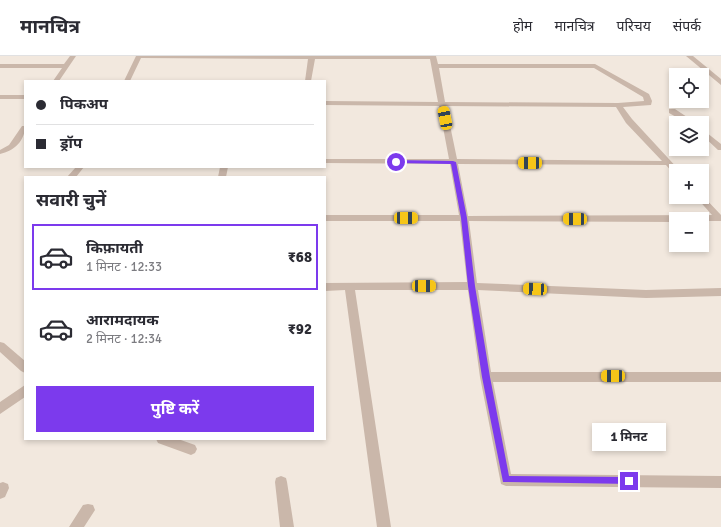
<!DOCTYPE html>
<html lang="hi">
<meta charset="utf-8">
<style>
body{margin:0;font-family:Signika,"Noto Sans Devanagari",sans-serif;background:#f2f2f3;color:#2b2b33;height:100vh;display:flex;flex-direction:column;font-size:15px;white-space:nowrap}
*{box-sizing:border-box;margin:0}
p{font-size:13px;color:#7c7c81}
.icon{flex:none;width:22px;height:22px;fill:none;stroke:currentColor;stroke-width:2;stroke-linecap:round;stroke-linejoin:round}
.map{position:relative;flex:1;overflow:hidden}
.details{position:absolute;left:24px;top:120px;width:302px;height:264px;display:flex;flex-direction:column;background:#fff;border-radius:0px;box-shadow:0 2px 6px #0003}
.details>*{flex:none}
.guide{position:absolute;left:24px;top:24px;width:302px;height:88px;border-radius:0px;box-shadow:0 2px 6px #0003;display:grid;align-content:center;height:88px;padding:0 12px;background:#fff}
.buttons{position:absolute;left:669px;top:12px;display:grid;gap:8px}
.buttons a{display:grid;place-items:center;width:40px;height:40px;border-radius:0px;background:#fff;box-shadow:0 2px 6px #0003;font-size:20px}
.end{position:absolute;width:18px;height:18px;margin:-9px;border:5px solid #7c3aed;background:#fff;box-shadow:0 0 0 2px #fff}
.from{border-radius:50%}
.bubble{position:absolute;height:28px;border-radius:0px;background:#fff;box-shadow:0 2px 6px #0003;font-size:13px;font-weight:700;line-height:28px;text-align:center}
.car{position:absolute;width:12px;height:24px;margin:-12px -6px;border-radius:5px;box-shadow:0 0 3px 1px #0007;background:linear-gradient(#f5c518 24%,#345 0 40%,#f5c518 0 76%,#345 0 86%,#f5c518 0)}
.guide b{display:flex;align-items:center;gap:14px;height:38px;font-size:15px}
.guide b+b{border-top:1px solid #e1e1e2}
.guide i{width:10px;height:10px;background:#2b2b33}
ul{padding:0;list-style:none}
li{display:flex;align-items:center;gap:12px;height:66px;margin:0 8px 6px;padding:0 4px;border:2px solid transparent;border-radius:0px}
li div{flex:1}
li b{display:block;font-size:15px}
li em{font-style:normal;font-weight:700}
li.selected{border-color:#7c3aed}
li>.icon{width:36px;height:36px;stroke-width:1.5}
h2{padding:0 12px;font-size:18px;line-height:48px}
.button{display:flex;gap:8px;margin-top:auto;padding:8px 12px}
.button a{flex:1;height:46px;border-radius:0px;background:#7c3aed;color:#fff;font-size:16px;font-weight:700;line-height:46px;text-align:center}
header{display:flex;align-items:center;gap:24px;box-sizing:border-box;height:56px;padding:0 20px;background:#fff;border-bottom:1px solid #e1e1e2}
header strong{font-size:19px}
nav{display:flex;gap:22px;margin-inline-start:auto;font-size:14px}
.map>svg:first-child{display:block}
.lines{fill:none;stroke-linecap:round;stroke-linejoin:round}
.minor{fill:#cab7aa;fill-rule:evenodd}
.route{fill:#7c3aed}
</style>
<header>
<strong>मानचित्र</strong>
<nav><a>होम</a><a>मानचित्र</a><a>परिचय</a><a>संपर्क</a></nav>
</header>
<div class="map">
<svg width="721" height="471" viewBox="0 0 721 471">
<rect width="100%" height="100%" fill="#f2e8de"/>
<g class="lines">
<path class="minor" d="M70 0H76L59 25H53L62 12H0V8H64Z
M136 0H436L438 8H595L649 38 652 45 651 49 623 51 632 63 680 115H676V117H673L666 109 458 108 468 160 712 159 696 141H702V139L721 159V165H702V163H676V166L469 165 477 227 646 234 721 232V240L646 242 478 234 491 316H721V326H493L511 418 721 420V432L506 430 501 428 480 321 468 234H355L391 471H377L345 234 325 235V227L467 226 460 165H325V159H459L450 108 325 107V103H449L439 50 325 49V45L438 46 430 3H315L311 25H305L308 3 141 2 130 25H124ZM439 12H594L643 41 644 45 618 47 445 46ZM446 50 616 51 626 67 662 105 457 103Z
M686 0H693L721 23V29Z
M0 39H25V43H0Z
M669 53H675L696 67H687L669 57Z
M22 70H25C25 85 14 95 0 98V94L9 89Z
M702 73 721 88V94H718L702 79Z
M76 111H84L76 121H67Z
M220 111H228L226 121H218Z
M0 286 4 287 25 305V317L21 315 0 296Z
M25 329V341L0 358V346Z
M156 383H178L195 389 197 393 195 397 191 399 158 387Z
M281 420 286 422 287 426 294 471H280L275 426 276 422Z
M3 426 8 428 9 432 5 441 0 443V427Z
M88 448 93 449 95 454 84 471H69L83 449Z"/>
</g>
<path class="route" d="M396 104 453 105 456 106 467 162 475 230 490 321 509 420 629 421 633 425 632 428 503 426 482 321 468 230 461 162 451 108 394 107V105Z"/>
</svg>
<div class="buttons">
<a><svg class="icon" aria-label="locate" viewBox="0 0 24 24"><circle cx="12" cy="12" r="6"/><path d="M12 2v4M12 18v4M2 12h4M18 12h4"/></svg></a>
<a><svg class="icon" aria-label="layers" viewBox="0 0 24 24"><path d="M12 4l9 5-9 5-9-5zM3 14l9 5 9-5"/></svg></a>
<a>+</a>
<a>−</a>
</div>
<i class="end from" style="left:396px;top:106px"></i>
<i class="end" style="left:629px;top:425px"></i>
<div class="bubble" style="left:592px;top:367px;width:74px">1 मिनट</div>
<i class="car" style="left:445px;top:62px;rotate:349deg"></i>
<i class="car" style="left:530px;top:107px;rotate:270deg"></i>
<i class="car" style="left:406px;top:162px;rotate:90deg"></i>
<i class="car" style="left:575px;top:163px;rotate:271deg"></i>
<i class="car" style="left:424px;top:230px;rotate:90deg"></i>
<i class="car" style="left:535px;top:233px;rotate:273deg"></i>
<i class="car" style="left:613px;top:320px;rotate:270deg"></i>
<div class="guide">
<b><i class="from"></i>पिकअप</b>
<b><i></i>ड्रॉप</b>
</div>
<section class="details">
<h2>सवारी चुनें</h2>
<ul>
<li class="selected"><svg class="icon" aria-label="car" viewBox="0 0 24 24"><path d="M5 17H2v-5l4-1 3-4h7l3 4 3 1v5h-3M9 17h6M6 11h13"/><circle cx="7" cy="17" r="2"/><circle cx="17" cy="17" r="2"/></svg><div><b>किफ़ायती</b><p>1 मिनट · 12:33</p></div><em>₹68</em></li>
<li><svg class="icon" aria-label="car" viewBox="0 0 24 24"><path d="M5 17H2v-5l4-1 3-4h7l3 4 3 1v5h-3M9 17h6M6 11h13"/><circle cx="7" cy="17" r="2"/><circle cx="17" cy="17" r="2"/></svg><div><b>आरामदायक</b><p>2 मिनट · 12:34</p></div><em>₹92</em></li>
</ul>
<div class="button"><a>पुष्टि करें</a></div>
</section>
</div>
